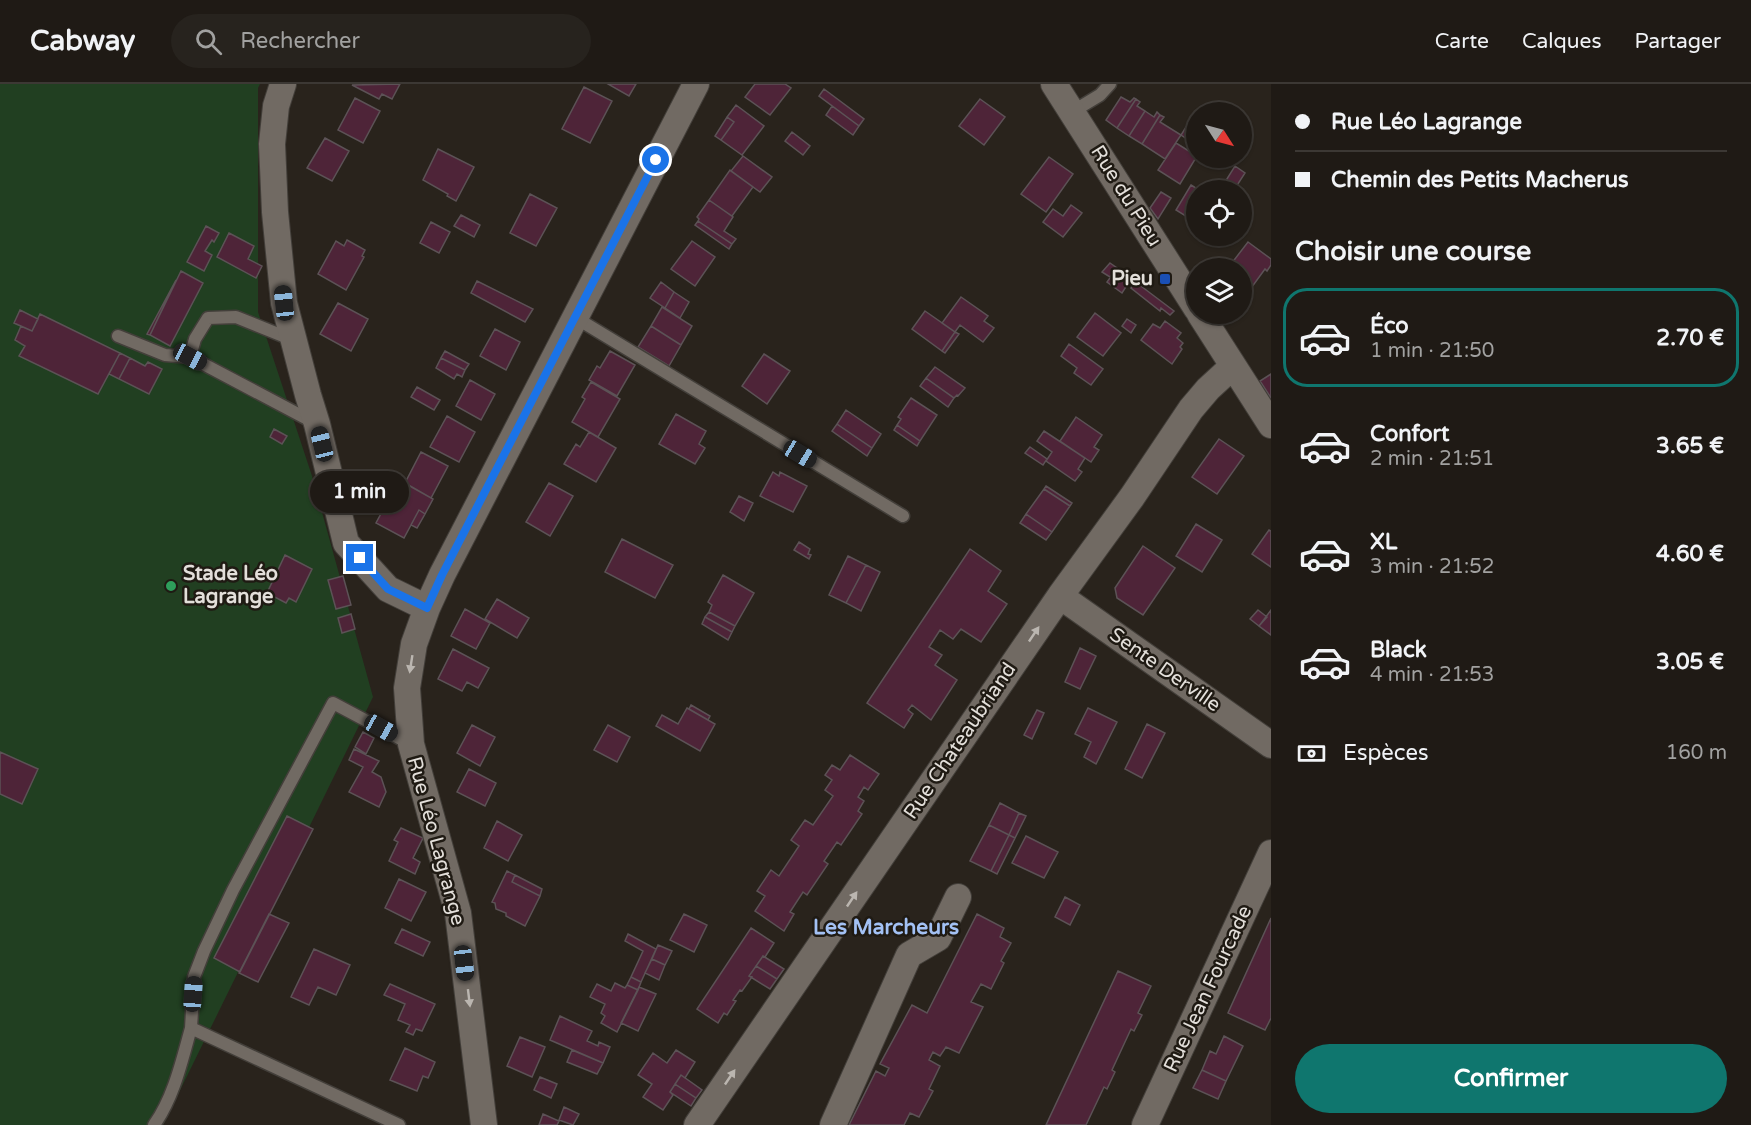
<!DOCTYPE html>
<html lang="fr">
<meta charset="utf-8">
<style>
body{margin:0;font-family:"Varela Round",sans-serif;background:#27231e;color:#f1f3f6;height:100vh;display:flex;flex-direction:column;font-size:22px;white-space:nowrap}
*{box-sizing:border-box;margin:0}
p{font-size:20px;color:#a1a1a0}
.icon{flex:none;width:33px;height:33px;fill:none;stroke:currentColor;stroke-width:2;stroke-linecap:round;stroke-linejoin:round}
.map{position:relative;flex:1;overflow:hidden}
.drawer{display:flex;flex-direction:column;background:#1f1a15;width:480px}
.drawer>*{flex:none}
.top-card{display:grid;align-content:center;height:132px;padding:0 24px;background:#1f1a15}
.needle{width:39px;rotate:126deg}
.buttons{position:absolute;left:1186px;top:18px;display:grid;gap:12px}
.buttons a{display:grid;place-items:center;width:66px;height:66px;border-radius:50%;background:#1f1a15;box-shadow:0 2px 4px #0004,0 0 0 2px #3c3834;font-size:30px}
.end{position:absolute;width:27px;height:27px;margin:-14px;border:8px solid #1a73e8;background:#fff;box-shadow:0 0 0 3px #fff}
.from{border-radius:50%}
.bubble{position:absolute;height:42px;border-radius:21px;background:#1f1a15;box-shadow:0 2px 4px #0004,0 0 0 2px #3c3834;font-size:20px;font-weight:700;line-height:42px;text-align:center}
.car{position:absolute;width:18px;height:36px;margin:-18px -9px;border-radius:8px;box-shadow:0 0 4px 2px #0007;background:linear-gradient(#222 24%,#8ab4d8 0 40%,#222 0 76%,#8ab4d8 0 86%,#222 0)}
.top-card b{display:flex;align-items:center;gap:21px;height:57px;font-size:22px}
.top-card b+b{border-top:2px solid #3c3834}
.top-card i{width:15px;height:15px;background:#f1f3f6}
ul{padding:0;list-style:none}
li{display:flex;align-items:center;gap:18px;height:99px;margin:0 12px 9px;padding:0 12px;border:3px solid transparent;border-radius:24px}
li div{flex:1}
li b{display:block;font-size:22px}
li em{font-style:normal;font-weight:700}
li.selected{border-color:#0f766e}
li>.icon{width:54px;height:54px;stroke-width:1.5}
h2{padding:0 24px;font-size:27px;line-height:72px}
.pay{display:flex;align-items:center;gap:15px;height:66px;padding:0 24px;font-size:22px}
.pay p{margin-inline-start:auto}
.primary-button{display:flex;gap:12px;margin-top:auto;padding:12px 24px}
.primary-button a{flex:1;height:69px;border-radius:36px;background:#0f766e;color:#fff;font-size:24px;font-weight:700;line-height:69px;text-align:center}
header{display:flex;align-items:center;gap:36px;box-sizing:border-box;height:84px;padding:0 30px;background:#1f1a15;border-bottom:2px solid #3c3834}
header strong{font-size:28px}
nav{display:flex;gap:33px;margin-inline-start:auto;font-size:21px}
.search{width:420px;height:54px;background:#27231e;display:flex;align-items:center;gap:15px;box-sizing:border-box;padding:0 21px;border-radius:33px;color:#a1a1a0;font-size:22px}
main{display:flex;flex:1;min-height:0}
.map>svg:first-child{display:block}
.green{fill:#213f21}
.building{fill:#4e2438;stroke:#5c5256;stroke-width:1.5}
.lines{fill:none;stroke-linecap:round;stroke-linejoin:round}
.lane-casing{stroke:#433f3a;stroke-width:15}
.street-casing{stroke:#433f3a;stroke-width:28}
.lane{stroke:#716a63;stroke-width:12}
.street{stroke:#716a63;stroke-width:26}
.oneway{fill:#bbb6b0}
.route{stroke:#1a73e8;stroke-width:8}
.transit-dot{fill:#1a4fb4;stroke:#1f1a13;stroke-width:2}
.leisure-dot{fill:#2e9e5b;stroke:#1f1a13;stroke-width:2}
.labels{text-anchor:middle;dominant-baseline:central;stroke-width:5;stroke-linejoin:round;paint-order:stroke}
.street-label{font-size:20px;fill:#e3dfda;stroke:#1f1a13}
.poi-label{font-size:20px;font-weight:bold;fill:#e3dfda;stroke:#1f1a13;text-anchor:end}
.neighbourhood-label{font-size:21px;font-weight:bold;fill:#a3c1f4;stroke:#1f1a13}
</style>
<header>
<strong>Cabway</strong>
<div class="search"><svg class="icon" aria-label="search" viewBox="0 0 24 24"><circle cx="10" cy="10" r="6"/><path d="M15 15l6 6"/></svg>Rechercher</div>
<nav><a>Carte</a><a>Calques</a><a>Partager</a></nav>
</header>
<main>
<div class="map">
<svg width="1271" height="1041" viewBox="0 0 1271 1041">
<rect width="100%" height="100%" fill="#29231c"/>
<path class="green" d="M0 0H260L258 4V228L312 392 373 613 163 1041H0Z"/>
<path class="building" d="M400 0 392 15 382 10 379 15 352 1Z
M608 0H636L629 12Z
M755 0H785L791 4 770 31 745 13Z
M584 3 612 17 590 59 562 45Z
M824 5 864 35 859 42 819 12Z
M1121 13 1130 18 1134 14 1136 15 1117 44 1106 36Z
M355 14 380 27 363 59 338 46Z
M980 15 1005 33 984 61 959 42Z
M1136 15 1140 18 1137 22 1145 27 1129 52 1117 44Z
M736 21 764 42 742 71 721 56 734 38 727 33Z
M832 22 859 42 853 51 826 31Z
M1145 27 1154 33 1157 28 1160 31 1142 60 1129 52Z
M1195 29 1197 31V40L1187 55 1181 51Z
M1160 31 1164 33 1160 38 1181 51 1165 75 1142 60Z
M727 33 734 38 721 56 715 52Z
M792 48 810 62 803 71 785 57Z
M325 54 349 67 332 97 307 84Z
M1176 59 1197 72 1180 100 1158 86Z
M438 65 474 83 456 117 447 112 448 110 423 96Z
M743 72 772 93 760 108 731 87Z
M1049 73 1073 90 1046 128 1021 110Z
M1235 82 1245 89 1234 106H1220Z
M730 86 753 103 732 132 709 116Z
M1191 101 1199 106H1197V139L1176 126Z
M1161 108 1171 114 1158 135 1150 124Z
M530 110 557 124 536 162 510 149Z
M709 116 733 133 724 147 736 155 732 160 698 137 699 135 697 133Z
M1071 121 1082 129 1063 153 1043 138 1053 125 1063 132Z
M461 131 480 141 474 153 454 142Z
M698 137 732 160 729 165 695 141Z
M431 138 450 148 439 169 420 159Z
M206 142 219 149 214 158 212 156 205 167 212 171 204 187 187 178Z
M229 149 254 162 248 175 262 182 256 194 217 173Z
M347 156 365 166 362 172 364 173 346 206 318 190 336 157 344 162Z
M692 157 715 173 695 202 671 185Z
M1248 158 1271 175V181L1267 187 1265 185 1249 207 1242 201V184H1228Z
M1110 179 1117 184 1110 193 1102 188Z
M1117 184 1174 227 1170 231 1161 224 1160 227 1131 204 1133 201 1129 198 1122 209 1107 198Z
M181 187 203 199 170 262 150 251Z
M176 196 150 251 147 250Z
M477 197 533 225 525 238 471 209Z
M661 198 674 208 665 224 650 214Z
M674 208 689 218 680 234 665 224Z
M961 213 988 232 984 237 994 244 983 258 960 241 955 248 942 239Z
M338 219 368 235 351 267 320 250Z
M662 223 692 242 681 261 651 242Z
M20 226 38 235 32 247 14 239Z
M925 227 955 248 942 267 912 245Z
M1095 229 1121 249 1103 272 1077 253Z
M40 230 120 269 98 310 19 272 25 262 15 256 21 242 32 247Z
M1127 235 1136 241 1131 249 1122 242Z
M1165 237 1181 249 1177 254 1183 259 1180 263 1182 265 1172 280 1141 256 1153 240 1160 244Z
M651 242 681 261 669 282 638 263Z
M495 245 520 258 506 286 480 272Z
M955 248 959 250 945 269 942 267Z
M1069 260 1103 285 1091 301 1074 289 1077 284 1061 272Z
M445 267 469 280 465 286 441 274Z
M610 267 635 281 617 312 589 296 597 282 600 284Z
M120 269 130 274 119 295 109 290Z
M764 270 790 287 767 320 742 302Z
M130 274 145 282 148 278 162 285 149 310 119 295Z
M441 274 465 286 462 293 457 290 454 295 436 284Z
M935 283 965 304 958 312 957 311 954 314 926 294Z
M1271 290V314L1260 297Z
M926 294 954 314 948 323 920 302Z
M470 296 495 310 481 336 456 322Z
M591 298 620 315 598 353 572 338 585 315 582 313Z
M417 303 440 316 434 326 411 313Z
M911 314 937 331 920 357 897 341 901 335 898 333Z
M846 326 881 350 872 364 837 340Z
M676 330 706 347 699 360 705 364 695 380 659 360Z
M447 332 475 348 459 378 430 363Z
M1076 333 1102 351 1094 363 1099 366 1091 378 1060 357Z
M837 340 872 364 867 372 832 347Z
M897 341 920 357 917 362 894 346Z
M274 345 287 352 282 360 270 353Z
M1044 347 1085 374 1078 385 1082 388 1075 397 1046 377 1052 368 1037 357Z
M589 348 616 364 596 398 564 380 576 360 580 363Z
M1219 355 1244 372 1217 410 1192 393Z
M1030 363 1047 375 1043 381 1025 369Z
M421 368 448 382 431 414 405 399Z
M773 388 779 392 780 388 807 402 793 428 760 412Z
M399 396 433 415 425 430 419 426 404 454 376 439Z
M549 399 573 412 550 452 526 438Z
M1046 402 1072 419 1070 422 1044 405Z
M1044 405 1070 422 1052 448 1026 430Z
M739 412 753 419 744 437 730 428Z
M419 426 425 430 417 444 411 441Z
M1026 430 1052 448 1046 456 1020 439Z
M1196 440 1222 456 1202 488 1176 472Z
M1269 446 1271 447V483L1252 470Z
M622 455 673 481 655 514 605 488Z
M799 458 810 465 808 470 811 471 809 475 794 466Z
M1143 462 1175 484 1143 531 1117 514 1115 504Z
M970 465 1001 487 988 507 1007 520 981 558 961 545 953 555 940 546 929 563 942 571 935 581 957 596 931 636 912 621 908 626 913 630 904 644 867 619Z
M285 471 312 485 296 518 289 514 286 519 267 509Z
M848 472 866 481 846 519 829 511Z
M866 481 880 488 861 527 846 519Z
M723 491 754 509 735 542 709 528 712 521 708 518Z
M343 492 351 521 336 525 328 496Z
M497 515 529 534 517 554 485 535Z
M465 525 490 539 476 565 451 552Z
M1258 526 1267 533 1259 542 1250 535Z
M1271 526V551L1259 542Z
M709 528 735 542 732 548 705 533Z
M351 530 355 545 342 549 338 534Z
M705 533 732 548 728 556 702 540Z
M1080 564 1096 572 1080 605 1065 598Z
M453 565 489 584 478 604 467 598 462 607 438 595Z
M691 621 710 632 708 636 689 625Z
M687 624 715 640 700 667 656 642 662 631 678 640Z
M1088 624 1117 638 1096 680 1084 673 1091 658 1075 650Z
M1037 626 1044 629 1032 655 1024 651Z
M1147 640 1165 649 1142 694 1125 685Z
M472 641 495 653 480 682 457 669Z
M608 641 630 653 617 678 594 666Z
M363 648 374 654 366 670 355 663Z
M354 665 379 677 372 688 381 693 386 708 379 723 349 708 363 683 349 676Z
M0 668 38 685 22 720 0 710Z
M850 671 879 690 868 706 864 703 858 713 864 717 858 727 862 730 841 761 837 758 824 777 828 780 807 811 803 808 790 828 794 830 784 847 755 827 765 812 757 807 771 786 779 792 799 762 791 756 805 736 813 741 833 712 825 706 832 696 825 691 832 681 840 686Z
M469 685 496 699 485 722 457 708Z
M1000 719 1019 729 1009 751 989 741Z
M1019 729 1026 732 1015 754 1009 751Z
M287 732 313 745 240 888 214 874Z
M497 737 522 751 508 777 484 764Z
M989 741 1009 751 991 787 970 777Z
M401 744 423 754 413 774 420 778 415 790 389 777 398 758 394 756Z
M1009 751 1015 754 997 790 991 787Z
M1026 752 1058 768 1044 794 1012 779Z
M507 787 515 791 512 798 540 812 525 842 506 832V829L496 825 495 819 492 818Z
M515 791 542 805 540 812 512 798Z
M399 795 426 808 411 837 385 824Z
M1065 813 1080 821 1070 841 1055 833Z
M269 830 289 839 258 898 239 889Z
M684 830 707 841 694 868 670 856Z
M977 830 1004 844 1000 853 1011 859 1001 877 1004 879 991 905 981 900 971 918 983 923 959 969 946 963 940 972 933 968 929 976 940 982 929 1005 933 1007 919 1033 910 1029 904 1041H849L876 987 885 992 889 984 880 980 912 921 927 929Z
M1271 834V934L1265 946 1228 929Z
M751 844 774 859 765 873 763 872 749 892 752 893 742 907 740 906 733 916 736 917 727 931 724 929 718 939 697 925Z
M402 845 430 858 423 872 395 859Z
M628 850 656 865 641 898 631 893 643 867 625 857Z
M658 861 672 867 665 881 652 875Z
M314 865 350 881 336 911 318 903 309 921 291 913Z
M763 872 784 885 777 895 756 882Z
M652 875 665 881 659 896 645 889Z
M756 882 777 895 770 905 749 892Z
M1118 887 1151 902 1138 929 1142 931 1134 947 1131 945 1112 986 1115 988 1107 1005 1104 1003 1086 1041H1046Z
M631 893 641 898 638 906 627 901Z
M615 899 625 904 627 901 638 906 617 948 601 939 605 932 601 929 605 920 590 913 597 900 611 907Z
M390 900 435 920 422 947 416 945 413 951 406 948 410 941 398 936 405 920 384 911Z
M639 903 656 910 638 947 621 939Z
M560 932 592 947 587 957 598 962 599 958 610 963 603 979 550 956Z
M1224 952 1243 962 1226 997 1202 986 1210 967 1216 970Z
M520 953 545 963 532 993 507 982Z
M405 964 435 978 428 994 423 992 417 1007 390 996Z
M572 966 603 979 597 990 567 978Z
M676 966 695 978 685 994 681 991 670 1008 673 1011 663 1026 643 1013 652 1000 638 991 653 969 667 979Z
M1202 986 1226 997 1218 1015 1193 1004Z
M681 991 702 1006 696 1014 675 1000Z
M540 993 557 1000 551 1014 534 1006Z
M675 1000 696 1014 691 1022 670 1008Z
M564 1023 579 1030 573 1041 559 1036Z
M543 1030 559 1037 557 1041H539Z"/>
<g class="lines">
<g class="lane-casing">
<path id="lane" d="M1072 28 1100 11 1110 0
M576 234 903 432
M118 252 165 271 190 273 313 338
M190 273 195 255 208 234 236 233 293 256
M191 944 194 893 204 867 233 806 333 619 410 660
M154 1041C174 1013 182 976 191 944L399 1041"/>
</g>
<g class="street-casing">
<path id="street" d="M283 0 276 22 272 60 275 128 284 219 308 311 317 340 346 459 388 505 427 524
M1054 0 1197 225
M1200 230 1271 341
M1060 512 1271 661
M484 1041 458 829 411 660 407 604 414 560 427 524 442 491 696 0
M697 1041 1060 512 1132 413 1191 325 1208 305 1233 282
M833 1041 909 871 938 854 958 813
M1145 1041 1271 769"/>
</g>
<use href="#lane" class="lane"/>
<use href="#street" class="street"/>
</g>
<defs><path id="oneway-solid" d="M-6-.8H1V-3.2L6.5 0L1 3.2V.8H-6Z" transform="scale(1.5)"/></defs>
<g class="oneway">
<use href="#oneway-solid" transform="translate(1034 550) rotate(-56)"/>
<use href="#oneway-solid" transform="translate(411 580) rotate(99)"/>
<use href="#oneway-solid" transform="translate(852 815) rotate(-56)"/>
<use href="#oneway-solid" transform="translate(469 914) rotate(83)"/>
<use href="#oneway-solid" transform="translate(730 993) rotate(-56)"/>
</g>
<g class="lines">
<path class="route" d="M360 474 388 505 427 524 442 491 656 76"/>
</g>
<rect class="transit-dot" x="1159" y="189" width="12" height="12" rx="3"/>
<circle class="leisure-dot" cx="171" cy="502" r="6"/>
<g class="labels">
<g class="street-label">
<text transform="translate(1126 112) rotate(58)">Rue du Pieu</text>
<text transform="translate(1165 586) rotate(35)">Sente Derville</text>
<text transform="translate(960 657) rotate(-56)">Rue Chateaubriand</text>
<text transform="translate(436 757) rotate(75)">Rue Léo Lagrange</text>
<text transform="translate(1208 905) rotate(-65)">Rue Jean Fourcade</text>
</g>
<g class="poi-label">
<text x="1153" y="195">Pieu</text>
<text x="183" y="490" text-anchor="start">Stade Léo<tspan x="183" dy="23">Lagrange</tspan></text>
</g>
<g class="neighbourhood-label">
<text x="886" y="843">Les Marcheurs</text>
</g>
</g>
</svg>
<div class="buttons">
<a><svg class="needle" viewBox="-14 -14 28 28"><path d="M0-13l5 13h-10z" fill="#e53935"/><path d="M0 13l5-13h-10z" fill="#a1a1a0"/></svg></a>
<a><svg class="icon" aria-label="locate" viewBox="0 0 24 24"><circle cx="12" cy="12" r="6"/><path d="M12 2v4M12 18v4M2 12h4M18 12h4"/></svg></a>
<a><svg class="icon" aria-label="layers" viewBox="0 0 24 24"><path d="M12 4l9 5-9 5-9-5zM3 14l9 5 9-5"/></svg></a>
</div>
<i class="end from" style="left:656px;top:76px"></i>
<i class="end" style="left:360px;top:474px"></i>
<div class="bubble" style="left:310px;top:387px;width:99px">1 min</div>
<i class="car" style="left:284px;top:219px;rotate:354deg"></i>
<i class="car" style="left:190px;top:273px;rotate:118deg"></i>
<i class="car" style="left:322px;top:360px;rotate:346deg"></i>
<i class="car" style="left:800px;top:370px;rotate:121deg"></i>
<i class="car" style="left:381px;top:644px;rotate:119deg"></i>
<i class="car" style="left:464px;top:879px;rotate:173deg"></i>
<i class="car" style="left:193px;top:910px;rotate:4deg"></i>
</div>
<section class="drawer">
<div class="top-card">
<b><i class="from"></i>Rue Léo Lagrange</b>
<b><i></i>Chemin des Petits Macherus</b>
</div>
<h2>Choisir une course</h2>
<ul>
<li class="selected"><svg class="icon" aria-label="car" viewBox="0 0 24 24"><path d="M5 17H2v-5l4-1 3-4h7l3 4 3 1v5h-3M9 17h6M6 11h13"/><circle cx="7" cy="17" r="2"/><circle cx="17" cy="17" r="2"/></svg><div><b>Éco</b><p>1 min · 21:50</p></div><em>2.70 €</em></li>
<li><svg class="icon" aria-label="car" viewBox="0 0 24 24"><path d="M5 17H2v-5l4-1 3-4h7l3 4 3 1v5h-3M9 17h6M6 11h13"/><circle cx="7" cy="17" r="2"/><circle cx="17" cy="17" r="2"/></svg><div><b>Confort</b><p>2 min · 21:51</p></div><em>3.65 €</em></li>
<li><svg class="icon" aria-label="car" viewBox="0 0 24 24"><path d="M5 17H2v-5l4-1 3-4h7l3 4 3 1v5h-3M9 17h6M6 11h13"/><circle cx="7" cy="17" r="2"/><circle cx="17" cy="17" r="2"/></svg><div><b>XL</b><p>3 min · 21:52</p></div><em>4.60 €</em></li>
<li><svg class="icon" aria-label="car" viewBox="0 0 24 24"><path d="M5 17H2v-5l4-1 3-4h7l3 4 3 1v5h-3M9 17h6M6 11h13"/><circle cx="7" cy="17" r="2"/><circle cx="17" cy="17" r="2"/></svg><div><b>Black</b><p>4 min · 21:53</p></div><em>3.05 €</em></li>
</ul>
<div class="pay"><svg class="icon" aria-label="cash" viewBox="0 0 24 24"><path d="M3 7h18v10H3z"/><circle cx="12" cy="12" r="2"/></svg>Espèces<p>160 m</p></div>
<div class="primary-button"><a>Confirmer</a></div>
</section>
</main>
